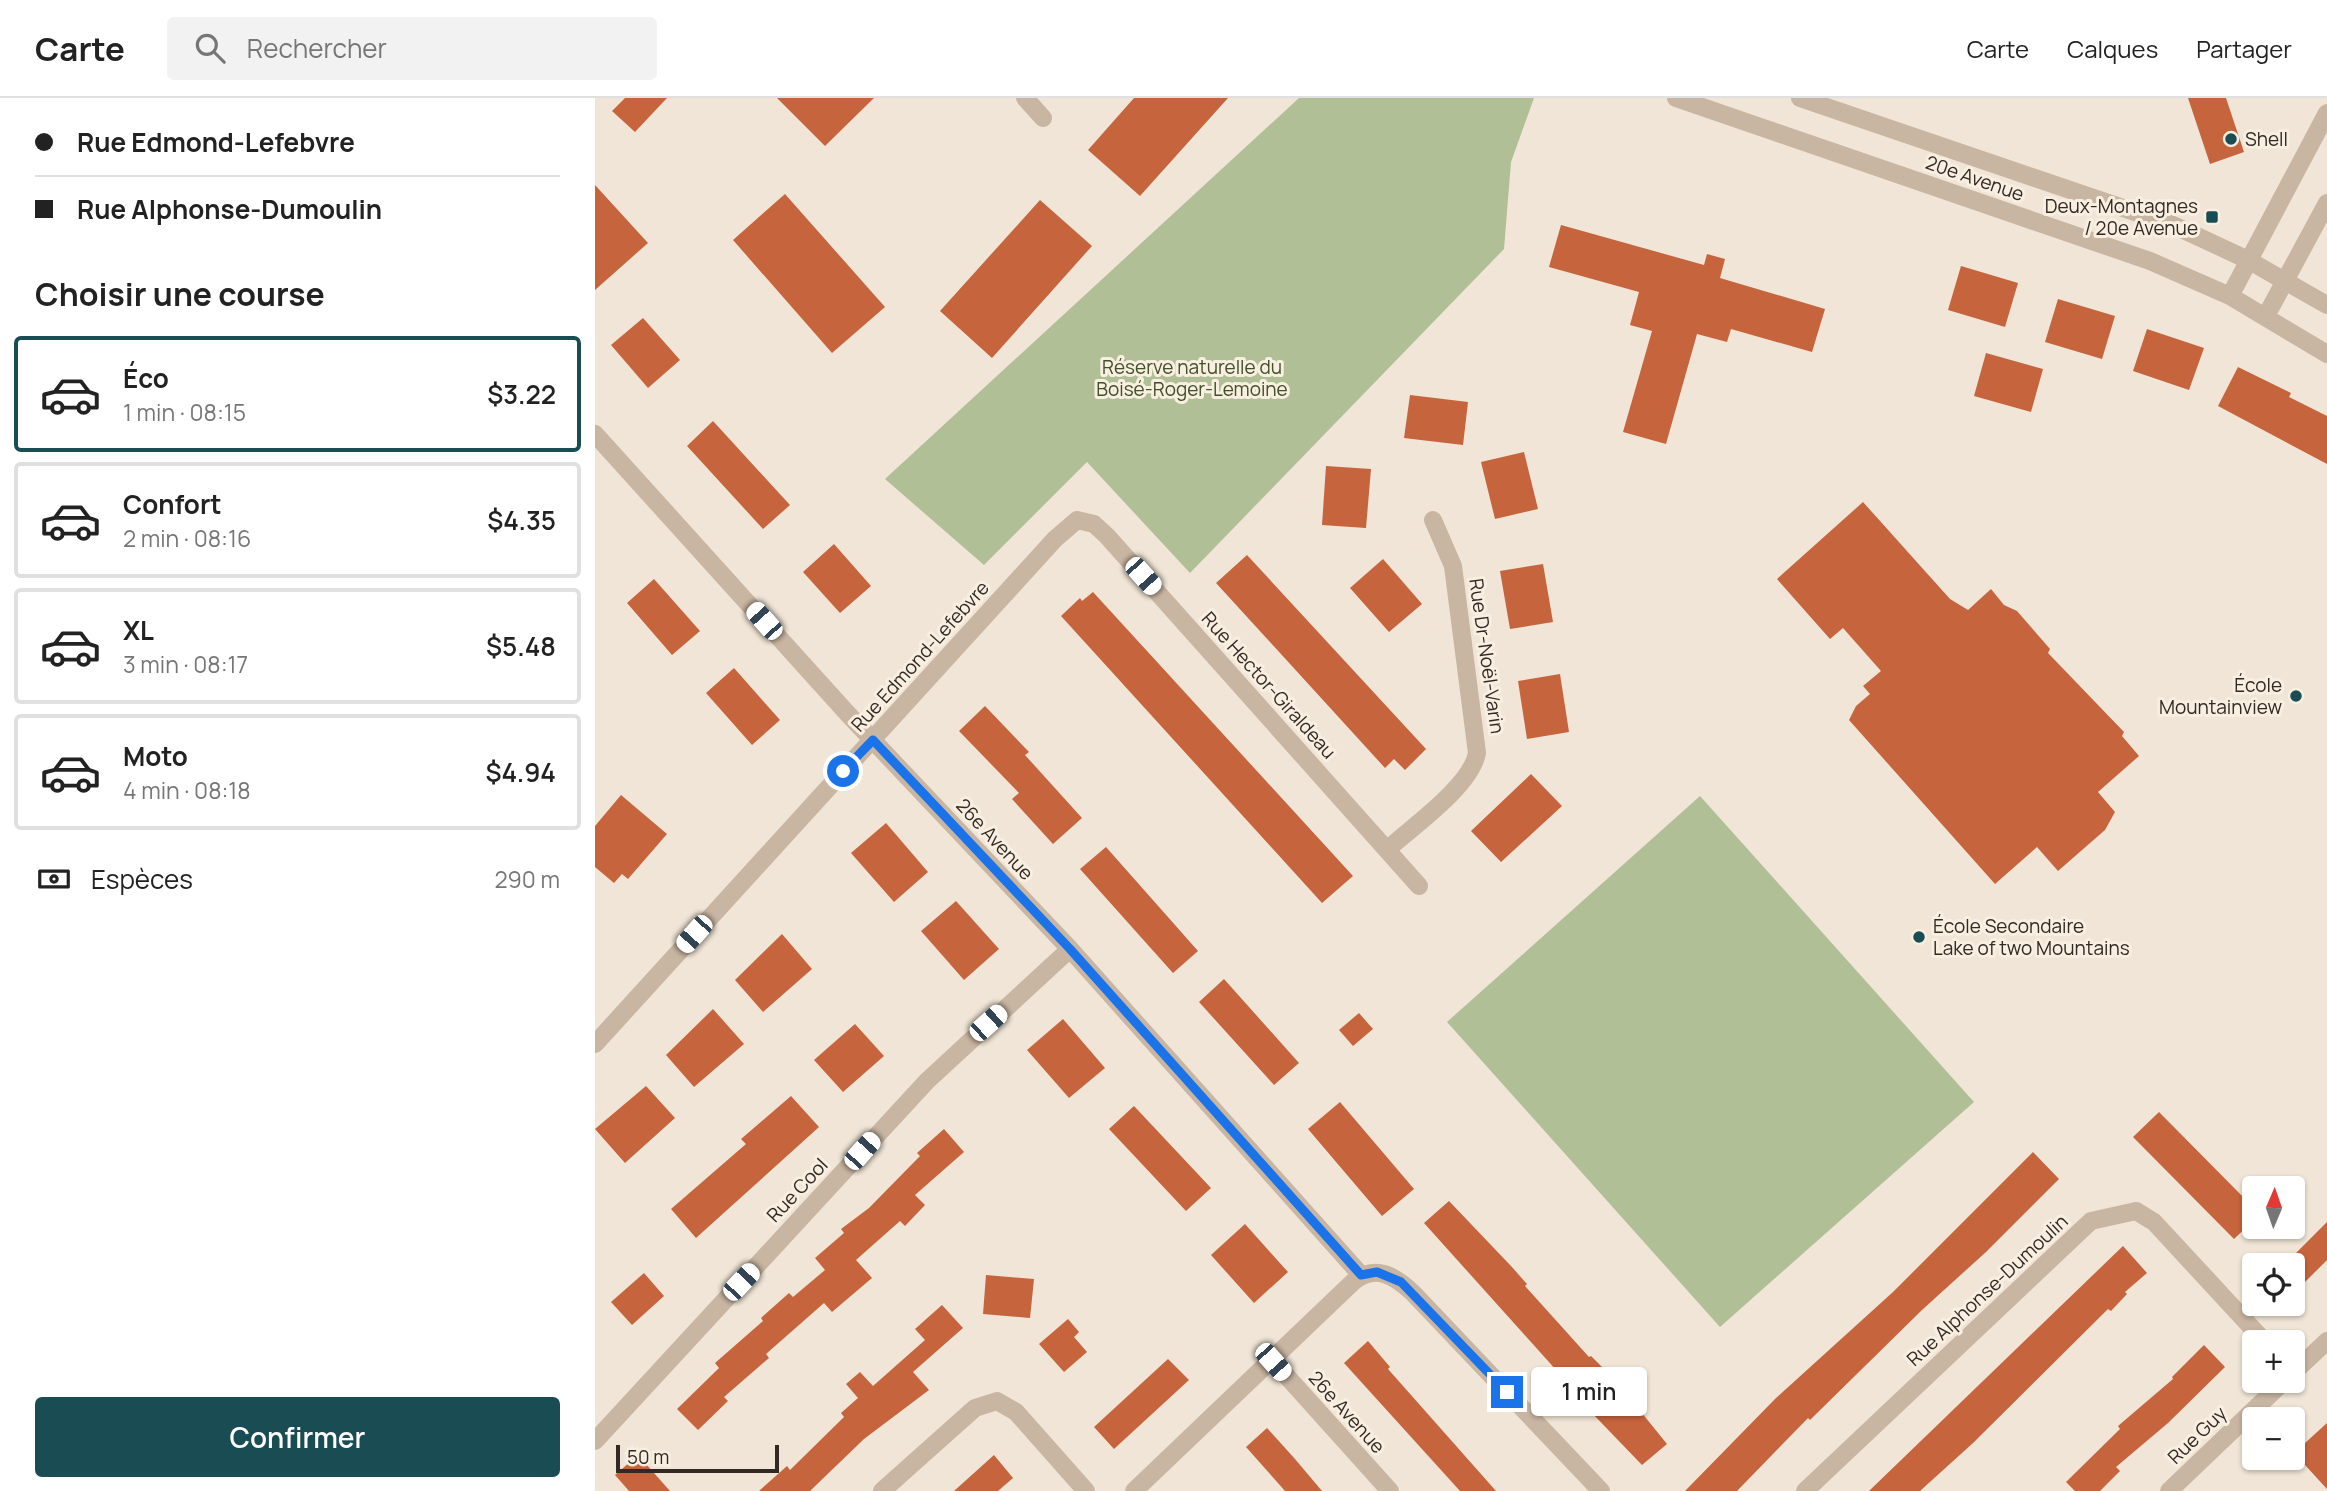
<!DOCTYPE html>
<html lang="fr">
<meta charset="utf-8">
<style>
body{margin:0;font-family:Manrope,sans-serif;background:#f2f2f2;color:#222;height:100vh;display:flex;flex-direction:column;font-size:26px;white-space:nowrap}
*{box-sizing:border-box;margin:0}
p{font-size:23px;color:#767676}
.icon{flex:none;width:38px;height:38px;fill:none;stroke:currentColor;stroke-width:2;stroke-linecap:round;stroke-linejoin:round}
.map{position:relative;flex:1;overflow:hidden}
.details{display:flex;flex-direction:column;background:#fff;width:595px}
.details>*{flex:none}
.hud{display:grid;align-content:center;height:154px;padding:0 35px;background:#fff}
.needle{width:46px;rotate:2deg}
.tools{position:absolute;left:1647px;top:1078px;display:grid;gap:14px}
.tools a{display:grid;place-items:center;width:63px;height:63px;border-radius:7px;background:#fff;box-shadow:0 2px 5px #0004;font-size:35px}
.scale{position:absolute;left:21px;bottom:18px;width:163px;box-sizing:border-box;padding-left:7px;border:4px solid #322924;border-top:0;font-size:19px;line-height:24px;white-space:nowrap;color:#322924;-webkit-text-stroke:5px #f8efe1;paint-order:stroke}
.end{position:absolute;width:32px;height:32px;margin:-16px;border:9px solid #1a73e8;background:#fff;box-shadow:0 0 0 4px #fff}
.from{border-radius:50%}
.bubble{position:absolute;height:49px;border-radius:7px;background:#fff;box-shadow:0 2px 5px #0004;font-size:23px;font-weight:600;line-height:49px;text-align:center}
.car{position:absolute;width:21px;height:42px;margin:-21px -10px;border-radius:9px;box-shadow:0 0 5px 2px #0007;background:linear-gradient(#fff 24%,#345 0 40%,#fff 0 76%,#345 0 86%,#fff 0)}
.hud b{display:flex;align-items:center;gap:24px;height:66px;font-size:26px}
.hud b+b{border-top:2px solid #e0e0e0}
.hud i{width:18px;height:18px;background:#222}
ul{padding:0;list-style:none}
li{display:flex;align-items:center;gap:21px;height:116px;margin:0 14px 10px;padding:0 21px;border:4px solid #e0e0e0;border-radius:7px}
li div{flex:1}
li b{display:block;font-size:26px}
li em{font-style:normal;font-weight:600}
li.current{border-color:#1a4d53}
li>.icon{width:63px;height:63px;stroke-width:1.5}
h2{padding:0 35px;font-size:32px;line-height:84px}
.pay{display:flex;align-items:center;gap:18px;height:77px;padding:0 35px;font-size:26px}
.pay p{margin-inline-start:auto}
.cta{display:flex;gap:14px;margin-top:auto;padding:14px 35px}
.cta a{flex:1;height:80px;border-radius:7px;background:#1a4d53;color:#fff;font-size:28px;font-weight:600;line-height:80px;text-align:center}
header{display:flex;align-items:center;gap:42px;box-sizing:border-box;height:98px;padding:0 35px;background:#fff;border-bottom:2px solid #e0e0e0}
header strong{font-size:33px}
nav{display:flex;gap:38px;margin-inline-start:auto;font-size:24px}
.search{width:490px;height:63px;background:#f2f2f2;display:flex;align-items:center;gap:18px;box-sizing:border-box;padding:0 24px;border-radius:7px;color:#767676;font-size:26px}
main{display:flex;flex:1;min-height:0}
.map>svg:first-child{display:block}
.green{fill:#b0bf96}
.building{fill:#c6643e}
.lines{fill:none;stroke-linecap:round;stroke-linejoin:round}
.minor{stroke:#c8b5a2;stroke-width:18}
.tertiary{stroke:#c8b5a2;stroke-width:18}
.route{stroke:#1a73e8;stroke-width:9}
.poi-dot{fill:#1a4d53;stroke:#f8efe1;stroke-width:2.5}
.labels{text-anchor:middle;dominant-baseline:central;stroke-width:6;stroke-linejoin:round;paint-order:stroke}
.poi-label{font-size:19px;fill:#322924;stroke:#f8efe1;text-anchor:start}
.street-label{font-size:19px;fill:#322924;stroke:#f8efe1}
.park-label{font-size:19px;fill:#405028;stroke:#f8efe1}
</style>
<header>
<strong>Carte</strong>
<div class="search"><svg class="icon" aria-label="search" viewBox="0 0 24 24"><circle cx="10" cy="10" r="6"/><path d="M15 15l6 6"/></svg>Rechercher</div>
<nav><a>Carte</a><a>Calques</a><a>Partager</a></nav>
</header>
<main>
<section class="details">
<div class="hud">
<b><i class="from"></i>Rue Edmond-Lefebvre</b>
<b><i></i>Rue Alphonse-Dumoulin</b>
</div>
<h2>Choisir une course</h2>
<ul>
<li class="current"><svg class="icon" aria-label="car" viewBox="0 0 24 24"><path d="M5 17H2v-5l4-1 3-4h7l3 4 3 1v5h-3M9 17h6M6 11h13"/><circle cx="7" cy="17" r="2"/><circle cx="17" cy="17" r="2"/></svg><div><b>Éco</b><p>1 min · 08:15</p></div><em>$3.22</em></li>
<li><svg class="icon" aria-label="car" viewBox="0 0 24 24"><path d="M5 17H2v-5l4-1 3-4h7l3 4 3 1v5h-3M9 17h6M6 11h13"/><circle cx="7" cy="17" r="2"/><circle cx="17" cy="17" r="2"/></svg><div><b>Confort</b><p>2 min · 08:16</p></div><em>$4.35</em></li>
<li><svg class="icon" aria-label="car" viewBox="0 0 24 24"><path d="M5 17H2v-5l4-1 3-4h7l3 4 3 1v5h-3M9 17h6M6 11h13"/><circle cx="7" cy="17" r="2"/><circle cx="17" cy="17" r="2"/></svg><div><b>XL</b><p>3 min · 08:17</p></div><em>$5.48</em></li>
<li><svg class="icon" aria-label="car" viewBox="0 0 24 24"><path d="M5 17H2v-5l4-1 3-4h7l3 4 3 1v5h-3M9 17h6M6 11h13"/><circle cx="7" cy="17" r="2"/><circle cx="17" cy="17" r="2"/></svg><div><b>Moto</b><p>4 min · 08:18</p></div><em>$4.94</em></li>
</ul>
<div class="pay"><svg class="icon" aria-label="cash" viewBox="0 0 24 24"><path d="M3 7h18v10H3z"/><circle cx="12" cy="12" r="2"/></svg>Espèces<p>290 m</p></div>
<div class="cta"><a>Confirmer</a></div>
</section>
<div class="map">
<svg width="1732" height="1393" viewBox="0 0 1732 1393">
<rect width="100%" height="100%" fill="#f0e5d6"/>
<path class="green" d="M704 0H939L916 64 909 151 595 475 492 364 389 467 290 381Z
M1105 698 1379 1004 1125 1229 852 924Z"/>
<path class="building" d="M30 0H72L40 34 17 13Z
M182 0H279L230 48Z
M539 0H633L545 98 493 52Z
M1593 0H1631L1649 54 1615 66Z
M0 87 53 145 0 192Z
M190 96 290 209 237 255 138 142Z
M445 102 497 148 397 260 345 213Z
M966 127 1109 167 1112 156 1130 161 1125 180 1230 211 1217 254 1136 231 1132 244 1102 236 1071 346 1028 334 1057 233 1035 227 1044 194 954 169Z
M1366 168 1423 185 1410 229 1353 212Z
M1463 201 1520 218 1507 261 1450 244Z
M48 220 85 262 53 290 16 247Z
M1552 231 1609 250 1594 292 1538 273Z
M1391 255 1448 271 1436 314 1379 298Z
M1643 269 1696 295 1694 299 1732 318V366L1623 308Z
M815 297 873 304 868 347 809 340Z
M118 323 195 407 168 431 92 348Z
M929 354 943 411 900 421 886 364Z
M731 368 776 371 771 430 727 427Z
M1268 404 1355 501 1373 512 1396 491 1409 507 1422 513 1455 551 1453 555 1529 634 1527 638 1544 658 1503 694 1520 714 1510 732 1463 773 1442 749 1400 786 1254 622 1261 608 1275 596 1268 588 1286 573 1248 530 1235 541 1182 481Z
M239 446 276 488 245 515 208 474Z
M652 457 831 651 810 672 799 661 790 670 621 485Z
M788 461 827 506 794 534 755 490Z
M948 466 958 524 915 531 905 473Z
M59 481 105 533 77 557 32 505Z
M498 494 758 778 727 805 466 518 485 500 487 503Z
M139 570 185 622 157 647 111 595Z
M965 576 974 634 932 641 923 583Z
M390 608 434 654 430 657 487 720 458 746 417 701 424 695 364 633Z
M936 676 967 708 906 764 876 733Z
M26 697 72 736 33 781 27 776 19 785 0 769V728Z
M291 725 333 774 299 804 256 755Z
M511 749 603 853 578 875 485 771Z
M361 803 404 851 369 882 326 833Z
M187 836 217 871 168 914 140 882Z
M629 881 704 965 679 987 604 904Z
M118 911 149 946 99 989 71 957Z
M764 915 778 931 758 948 744 932Z
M468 921 510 970 474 1000 432 952Z
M260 926 289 958 248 994 219 962Z
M51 988 80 1020 30 1065 0 1031Z
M196 998 224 1029 101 1140 76 1111 151 1046 146 1041Z
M745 1004 819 1091 787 1118 713 1031Z
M539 1008 616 1090 591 1113 514 1031Z
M1564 1014 1659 1110V1122L1639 1141 1538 1039Z
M349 1031 369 1054 320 1097 330 1107 310 1128 305 1123 261 1162 277 1180 237 1214 229 1205 171 1256 174 1260 129 1299 133 1303 103 1332 82 1311 124 1270 120 1265 168 1223 166 1220 194 1195 198 1199 230 1172 220 1160 249 1135 246 1131 274 1110 325 1058 322 1055Z
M1438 1054 1464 1081 1391 1154 1327 1212 1215 1322 1213 1320 1142 1393H1090L1181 1300 1298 1194Z
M854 1103 916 1168 932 1186 930 1188 994 1259 996 1258 1013 1275 1011 1277 1038 1304 1072 1346 1047 1367 968 1285 971 1283 829 1125Z
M1732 1124V1162L1698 1196V1158Z
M650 1126 693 1174 659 1205 616 1157Z
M1528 1148 1552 1175 1530 1194 1532 1196 1516 1213 1513 1211 1378 1345 1325 1393H1274Z
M49 1175 69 1198 37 1227 16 1204Z
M391 1177 439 1181 435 1220 388 1216Z
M347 1207 368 1230 318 1274 334 1292 269 1341 215 1393H164L192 1368 195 1372 249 1319 246 1315 263 1300 251 1286 265 1274 278 1288 330 1242 320 1231Z
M473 1221 484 1234 479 1239 492 1254 469 1274 444 1246Z
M773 1243 795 1269 793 1271 901 1393H865L749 1265Z
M1609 1247 1630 1269 1573 1325 1521 1369 1525 1373 1505 1393H1480L1471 1384 1525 1331 1523 1328 1578 1281 1577 1279Z
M573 1261 594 1282 519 1351 499 1329Z
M1732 1325V1391L1699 1355Z
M672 1330 700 1361 727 1393H690L651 1349Z
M43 1357 75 1393H34L20 1377Z
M399 1357 418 1380 403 1393H359Z"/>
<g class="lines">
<path class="minor" d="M430 0 448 20
M0 336 252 615 475 851 766 1177
M793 751C818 728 876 688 882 655L858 468 838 422
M0 946 460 441 482 422 499 426 512 438 824 788
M678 1263 795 1393
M1698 1275 1732 1243
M0 1343 332 983 475 851
M287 1393 380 1310 402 1303 421 1314 491 1393
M539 1393 758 1184C780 1166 799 1177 818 1195L1006 1393
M1210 1393 1496 1123 1541 1113 1559 1124 1670 1244
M1574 1393 1689 1283"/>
<path class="tertiary" d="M1081 0 1555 163 1635 198 1732 256
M1205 0 1578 127 1653 162 1732 207
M1635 198 1732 15
M1671 218 1732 105"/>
</g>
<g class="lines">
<path class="route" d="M248 673 278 642 475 851 766 1177 782 1174 806 1184 912 1294"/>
</g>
<g class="poi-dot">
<circle cx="1636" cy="41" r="7"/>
<rect x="1610" y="112" width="14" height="14" rx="3.5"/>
<circle cx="1701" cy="598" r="7"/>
<circle cx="1324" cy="839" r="7"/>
</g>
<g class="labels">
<g class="poi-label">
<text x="1650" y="41">Shell</text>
<text x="1603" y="108" text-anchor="end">Deux-Montagnes<tspan x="1603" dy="22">/ 20e Avenue</tspan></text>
<text x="1687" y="587" text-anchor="end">École<tspan x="1687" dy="22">Mountainview</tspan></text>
<text x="1338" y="828">École Secondaire<tspan x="1338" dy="22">Lake of two Mountains</tspan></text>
</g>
<g class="street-label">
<text transform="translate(1380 80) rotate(19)">20e Avenue</text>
<text transform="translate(325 558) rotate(-48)">Rue Edmond-Lefebvre</text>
<text transform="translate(892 558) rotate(82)">Rue Dr-Noël-Varin</text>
<text transform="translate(674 587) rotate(48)">Rue Hector-Giraldeau</text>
<text transform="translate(400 741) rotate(47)">26e Avenue</text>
<text transform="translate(202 1092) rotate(-47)">Rue Cool</text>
<text transform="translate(1392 1192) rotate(-43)">Rue Alphonse-Dumoulin</text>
<text transform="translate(752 1314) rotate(48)">26e Avenue</text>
<text transform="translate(1602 1337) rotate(-44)">Rue Guy</text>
</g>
<g class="park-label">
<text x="597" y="269">Réserve naturelle du<tspan x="597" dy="22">Boisé-Roger-Lemoine</tspan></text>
</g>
</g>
</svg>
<div class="tools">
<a><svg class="needle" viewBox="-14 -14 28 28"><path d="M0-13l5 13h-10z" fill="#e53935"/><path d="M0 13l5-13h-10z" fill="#767676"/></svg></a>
<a><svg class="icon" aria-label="locate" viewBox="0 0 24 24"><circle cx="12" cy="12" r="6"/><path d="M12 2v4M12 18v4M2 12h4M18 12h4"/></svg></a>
<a>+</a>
<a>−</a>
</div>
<div class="scale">50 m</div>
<i class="end from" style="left:248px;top:673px"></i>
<i class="end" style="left:912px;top:1294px"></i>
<div class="bubble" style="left:936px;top:1269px;width:116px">1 min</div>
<i class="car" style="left:548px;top:478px;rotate:138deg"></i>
<i class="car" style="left:169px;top:523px;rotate:318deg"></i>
<i class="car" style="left:99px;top:836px;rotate:222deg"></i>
<i class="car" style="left:393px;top:925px;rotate:48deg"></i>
<i class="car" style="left:267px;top:1053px;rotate:42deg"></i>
<i class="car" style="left:146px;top:1184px;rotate:43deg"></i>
<i class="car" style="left:678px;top:1264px;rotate:138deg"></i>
</div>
</main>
